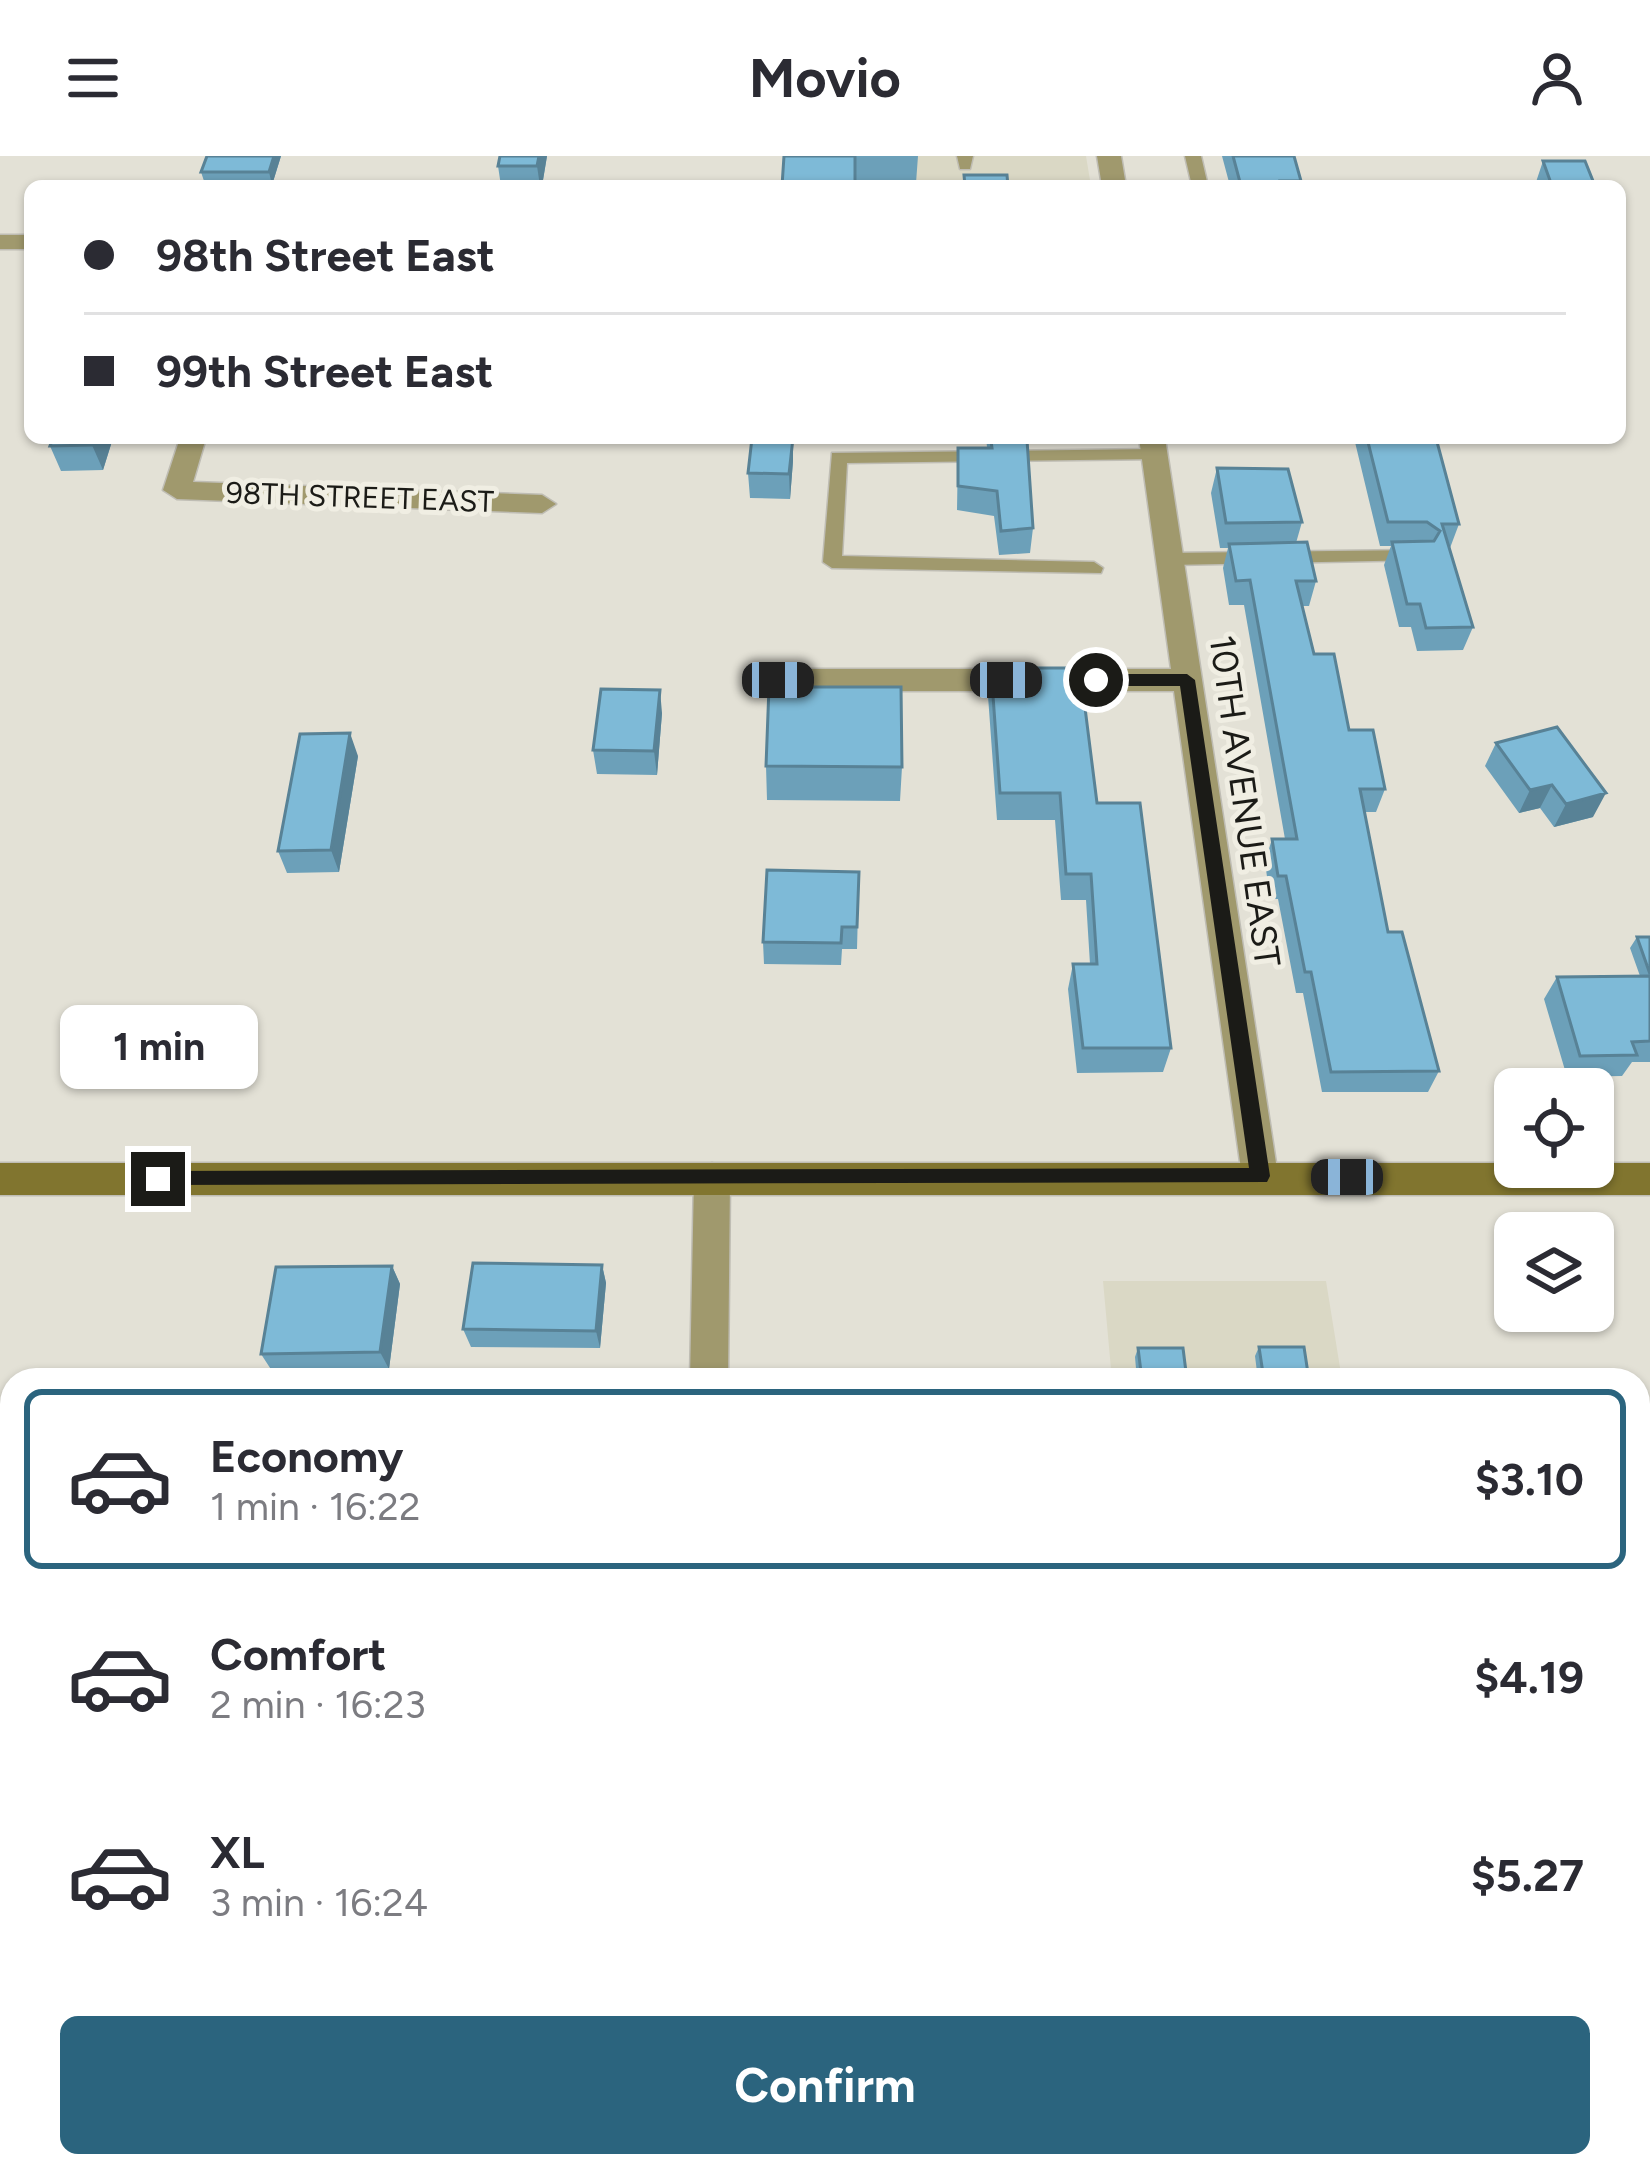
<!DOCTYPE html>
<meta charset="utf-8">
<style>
body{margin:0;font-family:Figtree,sans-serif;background:#f7f7f7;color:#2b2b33;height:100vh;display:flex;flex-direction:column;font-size:45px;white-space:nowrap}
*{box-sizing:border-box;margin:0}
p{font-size:39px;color:#7c7c81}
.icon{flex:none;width:66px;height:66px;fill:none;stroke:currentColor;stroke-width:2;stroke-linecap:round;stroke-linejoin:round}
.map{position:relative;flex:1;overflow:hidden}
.drawer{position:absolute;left:0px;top:1212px;width:1650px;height:810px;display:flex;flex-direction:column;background:#fff;border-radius:36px 36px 0 0;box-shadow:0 3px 9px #0004}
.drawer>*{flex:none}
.banner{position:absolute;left:24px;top:24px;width:1602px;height:264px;border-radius:18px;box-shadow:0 3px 9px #0004;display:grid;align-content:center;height:264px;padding:0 60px;background:#fff}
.controls{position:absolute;left:1494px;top:912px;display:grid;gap:24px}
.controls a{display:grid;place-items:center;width:120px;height:120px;border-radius:18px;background:#fff;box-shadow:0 3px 9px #0004;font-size:60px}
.end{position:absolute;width:54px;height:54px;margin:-27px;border:15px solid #1b1b17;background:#fff;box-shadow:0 0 0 6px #fff}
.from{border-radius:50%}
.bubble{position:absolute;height:84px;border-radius:18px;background:#fff;box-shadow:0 3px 9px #0004;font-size:39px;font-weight:700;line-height:84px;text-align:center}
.car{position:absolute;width:36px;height:72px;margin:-36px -18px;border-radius:15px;box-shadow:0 0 9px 3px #0007;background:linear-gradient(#222 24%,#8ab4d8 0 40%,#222 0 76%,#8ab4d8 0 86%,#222 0)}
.banner b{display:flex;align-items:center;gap:42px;height:114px;font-size:45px}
.banner b+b{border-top:3px solid #e1e1e2}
.banner i{width:30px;height:30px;background:#2b2b33}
ul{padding:21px 0 0;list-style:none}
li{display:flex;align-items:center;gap:36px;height:180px;margin:0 24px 18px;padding:0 36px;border:6px solid transparent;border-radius:18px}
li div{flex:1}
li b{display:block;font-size:45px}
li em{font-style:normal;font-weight:700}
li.on{border-color:#2b647e}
li>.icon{width:108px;height:108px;stroke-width:1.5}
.button{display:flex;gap:24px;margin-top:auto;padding:24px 60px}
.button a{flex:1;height:138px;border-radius:18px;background:#2b647e;color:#fff;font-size:48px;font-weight:700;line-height:138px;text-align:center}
header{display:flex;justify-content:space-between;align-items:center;height:156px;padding:0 60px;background:#fff;font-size:54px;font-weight:700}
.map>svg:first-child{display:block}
.built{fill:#dad8c5}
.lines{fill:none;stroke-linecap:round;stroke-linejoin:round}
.lane-casing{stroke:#bfbdb4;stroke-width:3}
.street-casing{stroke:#bfbdb4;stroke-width:3}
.secondary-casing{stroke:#bfbdb4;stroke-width:3}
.lane{fill:#a0996d;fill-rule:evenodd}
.street{fill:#a0996d;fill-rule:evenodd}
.secondary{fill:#81752f;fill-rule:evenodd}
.wall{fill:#6ca0b9}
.shaded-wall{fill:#588296}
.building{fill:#7ebad7;stroke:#588296;stroke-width:3}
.route{fill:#1b1b17}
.labels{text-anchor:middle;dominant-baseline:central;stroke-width:10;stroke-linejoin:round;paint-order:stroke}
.far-street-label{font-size:30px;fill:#1b1b17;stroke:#f0eee3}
.street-label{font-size:36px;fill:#1b1b17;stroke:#f0eee3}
</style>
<header><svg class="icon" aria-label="menu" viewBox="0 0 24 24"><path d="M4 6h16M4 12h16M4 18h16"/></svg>Movio<svg class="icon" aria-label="person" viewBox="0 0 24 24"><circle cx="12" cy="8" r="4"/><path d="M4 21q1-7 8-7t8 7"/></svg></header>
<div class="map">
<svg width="1650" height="2022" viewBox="0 0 1650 2022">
<rect width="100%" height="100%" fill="#e3e1d6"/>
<path class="built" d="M831 0H1086L1091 30H831Z
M1103 1125H1326L1342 1224H1112Z"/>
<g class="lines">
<g class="lane-casing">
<path id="lane" d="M957 0H973L970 13H960Z
M1185 0H1201L1208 30H1192Z
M1155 293 1161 295V303L847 307 842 400 1094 406 1103 412 1101 417 832 412 823 406 832 297Z
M1418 394 1427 400 1425 404 1170 409 1161 403 1170 397Z
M1363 2010H1393L1395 2015 1392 2022H1358Z"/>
</g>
<g class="street-casing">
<path id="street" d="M1097 0H1121L1126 30H1102Z
M0 79H30V93H0Z
M180 282H206L193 326 542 339 556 348 542 357 177 343 163 334Z
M1139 282H1165L1278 1020 1273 1031 1260 1036 1247 1031 1242 1020 1174 535H778L763 524 778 513H1171Z
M712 1007 725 1012 730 1023 728 1224H690L694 1023 699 1012Z
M666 2010H714L713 2022H665Z"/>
</g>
<g class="secondary-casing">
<path id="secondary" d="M0 1007H1650V1039H0Z"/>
</g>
<use href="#lane" class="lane"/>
<use href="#street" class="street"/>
<use href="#secondary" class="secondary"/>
</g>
<path class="wall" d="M207 0H281L272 29 205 28 201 16Z
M547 0 542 30H501L498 10Z
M784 0H918L916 27 855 24Z
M1222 0H1294L1301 25 1300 30H1230Z
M1543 5 1595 30H1537L1536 26Z
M113 282 103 314 61 315 50 290Z
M986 282H1024L1033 372 1030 397 999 399 994 360 957 354 958 292H991V291H987Z
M1354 282H1436L1459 368 1450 392 1473 471 1463 494 1417 495 1411 471H1399L1384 409 1391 390H1380Z
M793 305 790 343 750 342 748 317Z
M1217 312 1302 366 1296 387 1316 425 1309 450H1302L1314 498 1349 574 1385 633 1376 656H1365L1388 776 1439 915 1428 936H1322L1303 837H1296L1278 743H1270L1265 706 1272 683H1285L1244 449H1229L1223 412 1228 392H1220L1211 337Z
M991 512 1097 647 1171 892 1163 916 1077 917 1068 833 1073 808H1090L1086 744H1061L1055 664H997L988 540Z
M662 557 657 619 597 618 593 594Z
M1496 587 1593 661 1554 671 1540 652 1519 657 1485 610Z
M358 600 339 716 287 717 278 695Z
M766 610 902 611 900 645 767 644Z
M859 716 857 793H842L841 809 764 808 763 786Z
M1637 781H1650V906H1632L1622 920 1567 921 1544 843 1557 821 1640 820 1630 792Z
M602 1109 606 1127 600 1192 471 1191 463 1173Z
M392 1110 400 1128 389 1213 272 1215 261 1198Z
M1259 1191 1309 1224H1258L1255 1200Z
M1138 1192 1187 1224H1137L1135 1201Z
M1638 1569 1650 1570V1662L1638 1661Z"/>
<path class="shaded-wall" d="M274 0H281L272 29 269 16Z
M539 0H547L542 30H540L537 10Z
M94 282H113L103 314 92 289Z
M793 282V305L790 343 789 318Z
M660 534 662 557 657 619 654 595Z
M350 577 358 600 339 716 331 694Z
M1552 629 1540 652 1519 657 1530 634Z
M1606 637 1593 661 1554 671 1566 648Z
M602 1109 606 1127 600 1192 596 1175Z
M392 1110 400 1128 389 1213 380 1196Z
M454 2014 463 2015V2022H453Z"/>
<path class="building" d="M207 0H274L269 16H201Z
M500 0H539L537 10H498Z
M784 0H855V30H782Z
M1233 0H1294L1301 25H1280L1281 30H1241Z
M1543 5H1585L1595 30H1552Z
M964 19H1007L1008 30H965Z
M53 282H94L92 289 50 290Z
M752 282H793L789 318 748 317Z
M1367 282H1436L1459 368H1442L1473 471 1426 472 1420 448H1407L1392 386 1434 385 1440 375 1427 366H1388Z
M1027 284 1033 372 1001 375 997 335 958 330V292H992L991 285Z
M1217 312 1288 313 1302 366 1226 367Z
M1307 386 1316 425H1296L1314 498H1334L1349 574H1373L1385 633H1360L1388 776H1402L1439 915 1331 916 1311 816H1305L1286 720H1278L1272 683H1297L1250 424 1236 425 1229 388Z
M991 512H1080L1097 647H1140L1171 892H1083L1073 808H1097L1091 718H1066L1060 637H1000Z
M769 531H901L902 611 766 610Z
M601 533 660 534 654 595 593 594Z
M1557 571 1606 637 1566 648 1552 629 1530 634 1496 587Z
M350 577 331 694 278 695 300 578Z
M767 714 859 716 857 771H842L841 787 763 786Z
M1637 781H1650V818Z
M1650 820V885L1632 886 1637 899 1580 900 1557 821Z
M473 1107 602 1109 596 1175 463 1173Z
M392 1110 380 1196 261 1198 276 1111Z
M1259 1191H1304L1309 1224H1264Z
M1138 1192H1183L1187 1224H1142Z
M1638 1569 1650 1570V1638L1638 1575Z
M454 2014 453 2022H384L385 2015Z"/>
<path class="route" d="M1187 518 1195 524 1270 1020 1267 1026 151 1029 149 1023 158 1015 1249 1012 1180 530H1096L1088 524 1096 518Z"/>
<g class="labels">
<g class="far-street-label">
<text transform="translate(360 341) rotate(2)">98TH STREET EAST</text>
</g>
<g class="street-label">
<text transform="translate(1245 645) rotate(82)">10TH AVENUE EAST</text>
</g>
</g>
</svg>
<div class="controls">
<a><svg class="icon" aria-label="locate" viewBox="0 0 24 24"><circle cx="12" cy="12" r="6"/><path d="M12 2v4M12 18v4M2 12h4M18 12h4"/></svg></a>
<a><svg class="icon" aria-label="layers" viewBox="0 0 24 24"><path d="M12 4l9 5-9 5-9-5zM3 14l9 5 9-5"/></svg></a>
</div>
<i class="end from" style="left:1096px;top:524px"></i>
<i class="end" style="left:158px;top:1023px"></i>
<div class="bubble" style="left:60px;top:849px;width:198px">1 min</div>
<i class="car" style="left:778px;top:524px;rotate:90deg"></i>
<i class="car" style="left:1006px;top:524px;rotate:90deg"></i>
<i class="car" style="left:1347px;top:1021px;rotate:270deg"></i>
<div class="banner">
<b><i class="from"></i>98th Street East</b>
<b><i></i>99th Street East</b>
</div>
<section class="drawer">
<ul>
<li class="on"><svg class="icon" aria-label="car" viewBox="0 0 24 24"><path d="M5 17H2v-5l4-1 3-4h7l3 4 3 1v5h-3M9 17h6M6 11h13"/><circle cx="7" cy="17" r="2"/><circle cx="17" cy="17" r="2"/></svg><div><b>Economy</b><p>1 min · 16:22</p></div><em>$3.10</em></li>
<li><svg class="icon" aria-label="car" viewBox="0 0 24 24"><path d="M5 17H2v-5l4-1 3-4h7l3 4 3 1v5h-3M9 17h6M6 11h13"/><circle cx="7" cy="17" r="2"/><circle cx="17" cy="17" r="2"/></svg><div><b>Comfort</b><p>2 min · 16:23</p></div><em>$4.19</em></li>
<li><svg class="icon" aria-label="car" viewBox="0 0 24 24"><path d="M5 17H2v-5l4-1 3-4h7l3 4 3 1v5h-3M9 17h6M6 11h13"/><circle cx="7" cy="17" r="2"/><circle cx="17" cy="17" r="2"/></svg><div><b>XL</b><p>3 min · 16:24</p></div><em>$5.27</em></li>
</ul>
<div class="button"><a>Confirm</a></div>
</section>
</div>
